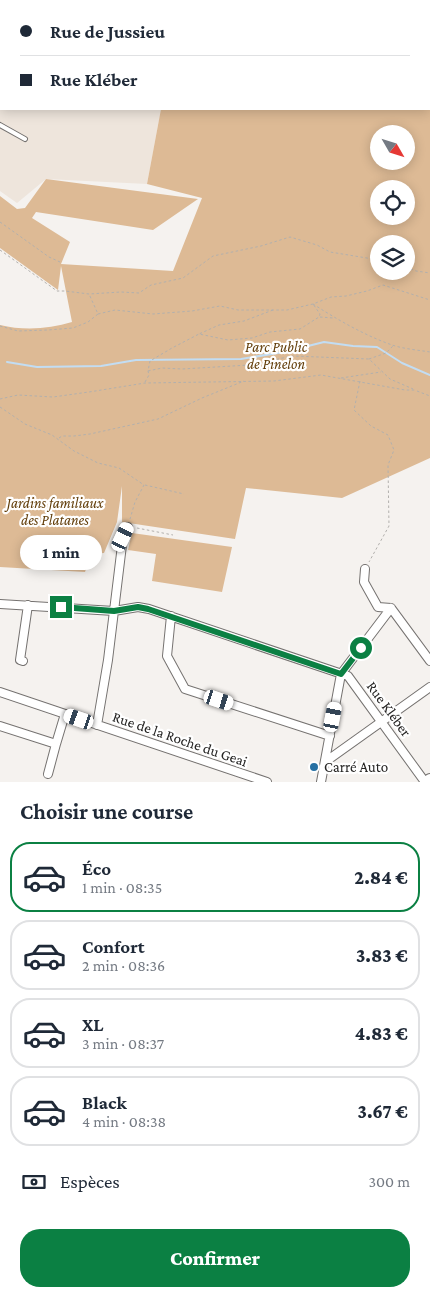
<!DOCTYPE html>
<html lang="fr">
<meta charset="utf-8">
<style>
body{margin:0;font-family:"Crimson Pro",serif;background:#f2f2f3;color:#1f2937;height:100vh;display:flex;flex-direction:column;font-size:19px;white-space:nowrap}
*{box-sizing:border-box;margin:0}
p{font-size:16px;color:#747a83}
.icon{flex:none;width:28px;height:28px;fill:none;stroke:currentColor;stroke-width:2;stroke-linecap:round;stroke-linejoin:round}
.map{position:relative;height:782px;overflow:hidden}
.drawer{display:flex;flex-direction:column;background:#fff;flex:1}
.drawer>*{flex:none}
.top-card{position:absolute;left:0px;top:0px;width:430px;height:110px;box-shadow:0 2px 12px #0003;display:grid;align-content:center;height:110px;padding:0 20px;background:#fff}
.needle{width:32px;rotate:129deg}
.fabs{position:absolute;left:370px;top:125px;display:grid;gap:10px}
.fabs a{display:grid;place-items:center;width:45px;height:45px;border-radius:50%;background:#fff;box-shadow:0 2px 12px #0003;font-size:25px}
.end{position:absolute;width:22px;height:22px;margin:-11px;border:6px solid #0b8043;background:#fff;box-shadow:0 0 0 2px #fff}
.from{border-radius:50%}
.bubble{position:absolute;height:35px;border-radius:18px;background:#fff;box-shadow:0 2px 12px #0003;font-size:16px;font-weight:800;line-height:35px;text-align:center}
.car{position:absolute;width:15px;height:30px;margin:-15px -8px;border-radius:6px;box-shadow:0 0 4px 1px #0007;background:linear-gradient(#fff 24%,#345 0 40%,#fff 0 76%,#345 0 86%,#fff 0)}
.top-card b{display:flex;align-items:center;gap:18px;height:48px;font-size:19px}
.top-card b+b{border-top:1px solid #e0e1e3}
.top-card i{width:12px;height:12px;background:#1f2937}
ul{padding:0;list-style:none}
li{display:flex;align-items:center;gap:15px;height:70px;margin:0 10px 8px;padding:0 10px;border:2px solid #e0e1e3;border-radius:20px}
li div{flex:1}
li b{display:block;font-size:19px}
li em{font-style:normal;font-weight:800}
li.selected{border-color:#0b8043}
li>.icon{width:45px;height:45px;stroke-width:1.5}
h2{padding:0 20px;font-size:22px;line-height:60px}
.pay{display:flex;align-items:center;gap:12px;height:55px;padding:0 20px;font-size:19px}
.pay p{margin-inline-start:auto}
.cta{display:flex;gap:10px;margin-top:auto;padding:10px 20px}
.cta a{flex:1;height:58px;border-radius:20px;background:#0b8043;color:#fff;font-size:20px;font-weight:800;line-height:58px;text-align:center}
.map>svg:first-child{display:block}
.built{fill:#eee5dc}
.green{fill:#ddba95;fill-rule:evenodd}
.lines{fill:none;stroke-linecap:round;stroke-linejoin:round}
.stream{stroke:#c2ddf3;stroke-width:2}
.lane-casing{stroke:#757270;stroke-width:6}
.street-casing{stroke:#757270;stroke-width:10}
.secondary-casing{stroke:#757270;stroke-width:12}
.path{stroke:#b2b0ad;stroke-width:1;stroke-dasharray:2.5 2.5;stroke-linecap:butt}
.lane{stroke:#fff;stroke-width:4}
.street{stroke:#fff;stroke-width:8}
.secondary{stroke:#fff;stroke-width:10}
.route{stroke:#0b8043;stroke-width:6}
.poi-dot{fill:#2670a3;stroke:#fff;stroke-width:2}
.labels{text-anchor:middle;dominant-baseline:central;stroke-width:4.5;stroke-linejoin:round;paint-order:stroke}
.park-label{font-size:15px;font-style:italic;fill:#623d09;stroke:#fff}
.street-label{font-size:15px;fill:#252423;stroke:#fff}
.poi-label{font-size:15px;fill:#252423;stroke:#fff;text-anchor:start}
</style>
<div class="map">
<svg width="430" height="782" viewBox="0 0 430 782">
<rect width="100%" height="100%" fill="#f5f2ef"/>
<path class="built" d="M0 0 1 1V109H161L147 184 46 179 17 203 0 191Z"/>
<path class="green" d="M30 0H430V458L342 498 246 488 235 539 122 522V486L117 522 104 553 91 554 85 572 0 567V325C24 331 49 329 72 322L61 266 58 290 0 248V196L17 209 25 208 46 179 198 199 153 230 36 212 32 218 70 242 61 264 173 271 202 198 147 184 161 109H429V1H29ZM379 134H406V161H379ZM379 189H406V216H379ZM379 244H406V271H379Z
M132 533 232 547 222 592 152 581 156 554 128 550Z"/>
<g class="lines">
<path class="stream" d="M7 362 37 367 101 366 136 360 241 359 284 352 324 342 353 346 377 347 402 363 430 375"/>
<g class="lane-casing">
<path id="lane" d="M0 125 25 139"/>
</g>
<g class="street-casing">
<path id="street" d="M429 66 430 67
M0 86 1 84
M365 569 364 582 378 607 391 608
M0 604 114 611 138 607 149 609 348 676 425 782
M391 608 430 661
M171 616 167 656 185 689 330 736
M23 661 20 660 28 605
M0 692 267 782
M97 725 108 660 123 537 128 527
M0 726 56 744 65 714
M325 762 430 687
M48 774 56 744
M321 782 341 674 391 608"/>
</g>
<g class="secondary-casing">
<path id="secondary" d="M0 3 1 0
M0 28 1 31
M425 782 430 779"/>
</g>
<path class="path" d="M0 222 49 257 60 262
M0 250 57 291H65L89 294 121 292 139 293 151 285 183 278 213 256 261 246 290 237 317 245 330 252 379 260
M406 267 416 271 430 273
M313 304C338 320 364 335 392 345 404 349 418 350 430 352
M273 310 244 321 219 325 199 334 228 340 252 338 270 332 300 329 319 317 320 314 313 304
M98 314 115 310 153 314 192 311 220 306 238 310H287L313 304 331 297 346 296 367 291 383 285 430 300
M320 317 333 318
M0 326 18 331 48 330 73 328 88 322 98 314 89 294
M369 359 386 353 393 346
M148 371 162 368 182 369 266 364 278 359 293 356 369 359 390 379 413 389
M341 378 381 372
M360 381 354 410 371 426 388 435 394 450 388 465 389 526 369 562
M145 382 149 375 148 371 150 361 172 348 199 334
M417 391 430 396
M0 399 18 395 53 397 89 392 145 383 274 381 321 375 405 390H415
M0 407 25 424 52 435 74 451 98 463 119 468 144 485 135 502 130 519
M59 438 62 436H74L90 434 158 419 202 398 244 381
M145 485 184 494
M137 528 173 535"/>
<use href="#lane" class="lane"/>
<use href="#street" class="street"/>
<use href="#secondary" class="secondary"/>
</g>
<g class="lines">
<path class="route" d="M61 607 114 611 138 607 148 609 341 674 361 648"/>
</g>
<circle class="poi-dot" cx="314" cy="767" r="5"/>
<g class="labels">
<g class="park-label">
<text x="276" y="347">Parc Public<tspan x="276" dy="17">de Pinelon</tspan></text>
<text x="55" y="503">Jardins familiaux<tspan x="55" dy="17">des Platanes</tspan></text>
</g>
<g class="street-label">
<text transform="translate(389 709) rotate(54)">Rue Kléber</text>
<text transform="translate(180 739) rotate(19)">Rue de la Roche du Geai</text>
</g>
<g class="poi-label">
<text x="324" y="767">Carré Auto</text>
</g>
</g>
</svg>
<div class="fabs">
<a><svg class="needle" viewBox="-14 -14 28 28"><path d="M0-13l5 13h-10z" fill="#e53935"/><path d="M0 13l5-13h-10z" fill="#747a83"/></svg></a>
<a><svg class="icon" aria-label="locate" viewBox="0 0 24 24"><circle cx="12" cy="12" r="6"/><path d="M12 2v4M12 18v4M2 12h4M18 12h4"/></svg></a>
<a><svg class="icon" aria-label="layers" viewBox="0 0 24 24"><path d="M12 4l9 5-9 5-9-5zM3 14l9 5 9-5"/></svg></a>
</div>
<i class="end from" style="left:361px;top:648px"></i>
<i class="end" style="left:61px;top:607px"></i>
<div class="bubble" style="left:20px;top:535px;width:82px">1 min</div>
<i class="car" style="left:123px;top:537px;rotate:25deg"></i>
<i class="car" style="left:219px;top:700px;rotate:108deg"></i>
<i class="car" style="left:333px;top:717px;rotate:11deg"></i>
<i class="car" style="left:79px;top:719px;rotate:289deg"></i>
<div class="top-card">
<b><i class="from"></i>Rue de Jussieu</b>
<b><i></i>Rue Kléber</b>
</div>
</div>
<section class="drawer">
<h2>Choisir une course</h2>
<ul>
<li class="selected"><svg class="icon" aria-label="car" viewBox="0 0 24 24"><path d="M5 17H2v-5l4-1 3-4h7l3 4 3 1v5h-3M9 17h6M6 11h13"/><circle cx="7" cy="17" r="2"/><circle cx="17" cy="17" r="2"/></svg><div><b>Éco</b><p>1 min · 08:35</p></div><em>2.84 €</em></li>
<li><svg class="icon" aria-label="car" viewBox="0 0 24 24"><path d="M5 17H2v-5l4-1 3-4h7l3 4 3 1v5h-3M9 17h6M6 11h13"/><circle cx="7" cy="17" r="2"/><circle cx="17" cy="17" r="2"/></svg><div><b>Confort</b><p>2 min · 08:36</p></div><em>3.83 €</em></li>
<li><svg class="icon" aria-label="car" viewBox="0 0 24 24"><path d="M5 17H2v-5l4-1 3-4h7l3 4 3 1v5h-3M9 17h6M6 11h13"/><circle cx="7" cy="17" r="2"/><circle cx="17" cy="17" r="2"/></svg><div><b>XL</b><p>3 min · 08:37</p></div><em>4.83 €</em></li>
<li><svg class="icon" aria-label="car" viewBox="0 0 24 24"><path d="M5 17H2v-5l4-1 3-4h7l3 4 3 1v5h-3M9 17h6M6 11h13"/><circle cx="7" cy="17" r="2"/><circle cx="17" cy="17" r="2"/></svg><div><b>Black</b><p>4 min · 08:38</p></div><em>3.67 €</em></li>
</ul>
<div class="pay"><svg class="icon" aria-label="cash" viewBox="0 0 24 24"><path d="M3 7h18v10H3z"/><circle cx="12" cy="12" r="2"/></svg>Espèces<p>300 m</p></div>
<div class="cta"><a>Confirmer</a></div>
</section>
